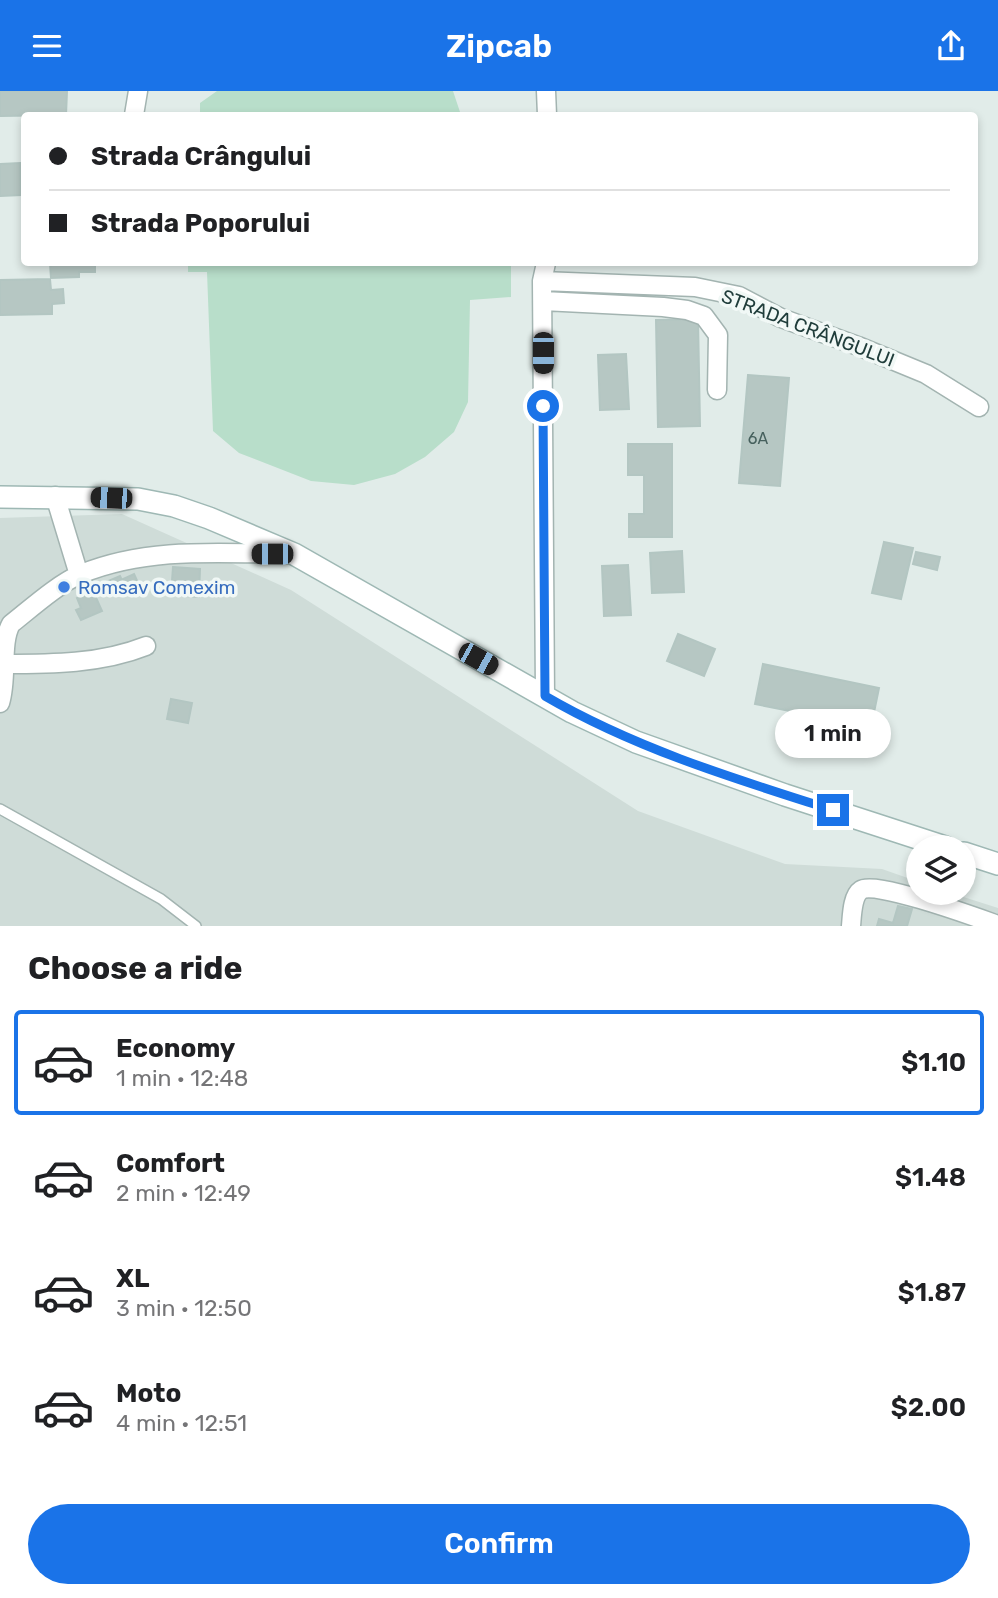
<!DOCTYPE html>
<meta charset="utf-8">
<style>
body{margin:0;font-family:Rubik,sans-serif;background:#f2f2f2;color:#202124;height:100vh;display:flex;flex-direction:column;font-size:26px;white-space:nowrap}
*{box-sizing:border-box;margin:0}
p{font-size:23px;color:#757577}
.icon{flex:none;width:38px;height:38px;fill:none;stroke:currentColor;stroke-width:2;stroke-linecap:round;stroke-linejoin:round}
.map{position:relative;height:835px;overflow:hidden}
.side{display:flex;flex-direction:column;background:#fff;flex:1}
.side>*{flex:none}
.banner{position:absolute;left:21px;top:21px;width:957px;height:154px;border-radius:7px;box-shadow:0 4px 10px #0003;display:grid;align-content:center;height:154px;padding:0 28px;background:#fff}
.tools{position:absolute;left:906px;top:744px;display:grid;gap:14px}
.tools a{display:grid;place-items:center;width:70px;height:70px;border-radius:50%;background:#fff;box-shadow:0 4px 10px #0003;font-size:35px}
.end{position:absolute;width:32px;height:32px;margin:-16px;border:9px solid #1a73e8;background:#fff;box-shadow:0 0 0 4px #fff}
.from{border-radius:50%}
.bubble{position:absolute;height:49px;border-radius:24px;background:#fff;box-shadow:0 4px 10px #0003;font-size:23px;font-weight:600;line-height:49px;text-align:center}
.car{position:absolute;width:21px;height:42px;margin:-21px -10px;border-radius:9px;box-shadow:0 0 5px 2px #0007;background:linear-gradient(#222 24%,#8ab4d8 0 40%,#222 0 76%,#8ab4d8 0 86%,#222 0)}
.banner b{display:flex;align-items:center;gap:24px;height:66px;font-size:26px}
.banner b+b{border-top:2px solid #e0e0e0}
.banner i{width:18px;height:18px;background:#202124}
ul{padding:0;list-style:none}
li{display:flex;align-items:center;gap:21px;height:105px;margin:0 14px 10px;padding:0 14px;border:4px solid transparent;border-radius:7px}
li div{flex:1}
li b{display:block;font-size:26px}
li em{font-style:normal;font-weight:600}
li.active{border-color:#1a73e8}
li>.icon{width:63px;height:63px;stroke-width:1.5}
h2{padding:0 28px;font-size:32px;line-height:84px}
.action{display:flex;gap:14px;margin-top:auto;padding:14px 28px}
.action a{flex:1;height:80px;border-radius:42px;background:#1a73e8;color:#fff;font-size:28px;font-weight:600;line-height:80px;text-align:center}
header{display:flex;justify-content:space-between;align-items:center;height:91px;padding:0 28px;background:#1a73e8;color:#fff;font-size:32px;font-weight:600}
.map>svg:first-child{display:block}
.built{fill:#cfdcd8}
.green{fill:#b8deca}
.building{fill:#b6c7c3;stroke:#b3c6c2;stroke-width:2}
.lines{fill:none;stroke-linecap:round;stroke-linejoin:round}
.lane-casing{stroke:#a3b4b1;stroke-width:12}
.street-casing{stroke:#a3b4b1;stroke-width:21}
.secondary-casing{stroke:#9eb8b4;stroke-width:24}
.lane{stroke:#fff;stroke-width:9}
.street{stroke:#fff;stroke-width:18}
.secondary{stroke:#fff;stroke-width:21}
.route{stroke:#1a73e8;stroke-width:9}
.shop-dot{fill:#3f7fe0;stroke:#f1f8f6;stroke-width:2.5}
.labels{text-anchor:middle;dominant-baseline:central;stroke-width:7;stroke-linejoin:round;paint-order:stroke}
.number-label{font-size:16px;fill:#46605d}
.street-label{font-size:19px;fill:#203d3b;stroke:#f1f8f6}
.shop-label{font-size:19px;fill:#366cbe;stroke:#f1f8f6;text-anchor:start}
</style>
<header><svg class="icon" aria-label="menu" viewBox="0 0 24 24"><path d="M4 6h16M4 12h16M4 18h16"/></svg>Zipcab<svg class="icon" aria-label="share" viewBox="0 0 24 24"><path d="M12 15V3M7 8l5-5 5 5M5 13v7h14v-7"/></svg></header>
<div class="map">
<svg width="998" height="835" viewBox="0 0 998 835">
<rect width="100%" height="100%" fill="#e1ece9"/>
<path class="built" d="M122 423 291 499 638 720 785 773 882 778 919 791V802H951L998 817V835H0V427Z"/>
<path class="green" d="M217 0H453L461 24H200V12Z
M188 172H511V206L470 209 468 311 454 341 425 366 395 383 354 394 311 390 239 362 213 340 207 181H188Z"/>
<path class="building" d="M0 0H67L66 24 0 25Z
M20 72 21 104 0 105V73Z
M50 172H95V181H79V186L51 187Z
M50 188 51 199 63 198 64 212 52 213V223L0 224V189Z
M698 228 700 335 658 336 656 229Z
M626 263 629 318 600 319 598 264Z
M748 284 789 287 780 395 739 392Z
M628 353H672V446H629V423H644V384H628Z
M884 451 913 457 901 508 872 502Z
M682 460 684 501 652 502 650 462Z
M916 461 940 466 937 479 913 473Z
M628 474 631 524 604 525 602 475Z
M173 476 200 478 199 506 171 504Z
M134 483 139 494 126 500 121 489Z
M120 485 125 496 111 502 106 491Z
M93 500 102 520 81 529 76 519 81 517 77 507Z
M678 543 715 558 704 585 667 570Z
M763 573 879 597 871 636 755 613Z
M171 608 192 612 188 632 167 628Z
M898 815 912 818 907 835H877L879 828 893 832Z"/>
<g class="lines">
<g class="lane-casing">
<path id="lane" d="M0 718 161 808 196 835"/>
</g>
<g class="street-casing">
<path id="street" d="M546 0 547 24
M134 24 138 0
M542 190 695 196 739 205 781 227 858 255 926 283 979 316
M543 210 663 216 687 219 704 225 718 244 717 299
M55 405 79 484
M3 573C51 573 101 573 146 555
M545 605 542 190 546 172
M0 612C8 587 0 553 11 533 30 518 59 492 81 483 147 456 218 462 287 463
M851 835C852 825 852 805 861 799 874 789 978 827 998 834"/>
</g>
<g class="secondary-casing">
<path id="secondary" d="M0 406 138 408 174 415 209 427 294 463 572 621 636 651 785 704 945 756
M964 762 998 773"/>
</g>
<use href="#lane" class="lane"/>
<use href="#street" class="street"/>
<use href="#secondary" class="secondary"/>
</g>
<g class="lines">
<path class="route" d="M543 315 545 605C634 657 735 688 833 719"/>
</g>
<circle class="shop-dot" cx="64" cy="496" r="7"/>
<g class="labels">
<g class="number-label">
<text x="758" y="347">6A</text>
</g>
<g class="street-label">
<text transform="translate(808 237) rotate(21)">STRADA CRÂNGULUI</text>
</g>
<g class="shop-label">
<text x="78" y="496">Romsav Comexim</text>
</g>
</g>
</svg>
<div class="tools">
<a><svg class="icon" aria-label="layers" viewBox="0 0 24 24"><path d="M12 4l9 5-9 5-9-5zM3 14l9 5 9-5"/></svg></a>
</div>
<i class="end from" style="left:543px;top:315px"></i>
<i class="end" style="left:833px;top:719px"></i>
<div class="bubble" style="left:775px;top:618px;width:116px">1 min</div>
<i class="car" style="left:543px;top:262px;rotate:180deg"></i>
<i class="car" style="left:111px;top:407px;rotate:272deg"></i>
<i class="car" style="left:272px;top:463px;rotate:270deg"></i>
<i class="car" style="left:478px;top:568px;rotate:119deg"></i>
<div class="banner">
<b><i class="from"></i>Strada Crângului</b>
<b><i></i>Strada Poporului</b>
</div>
</div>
<section class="side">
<h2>Choose a ride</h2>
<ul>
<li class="active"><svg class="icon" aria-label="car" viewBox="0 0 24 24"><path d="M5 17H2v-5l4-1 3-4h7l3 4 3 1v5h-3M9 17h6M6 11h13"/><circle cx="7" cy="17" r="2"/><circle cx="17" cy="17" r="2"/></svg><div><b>Economy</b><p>1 min · 12:48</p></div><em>$1.10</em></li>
<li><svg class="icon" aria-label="car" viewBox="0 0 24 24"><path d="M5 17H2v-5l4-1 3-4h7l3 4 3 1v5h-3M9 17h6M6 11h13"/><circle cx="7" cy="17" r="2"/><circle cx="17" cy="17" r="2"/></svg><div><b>Comfort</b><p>2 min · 12:49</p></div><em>$1.48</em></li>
<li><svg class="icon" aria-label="car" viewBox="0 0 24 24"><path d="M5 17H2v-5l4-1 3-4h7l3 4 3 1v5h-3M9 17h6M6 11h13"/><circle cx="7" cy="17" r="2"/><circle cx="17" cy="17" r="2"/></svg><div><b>XL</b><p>3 min · 12:50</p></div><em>$1.87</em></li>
<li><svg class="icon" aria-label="car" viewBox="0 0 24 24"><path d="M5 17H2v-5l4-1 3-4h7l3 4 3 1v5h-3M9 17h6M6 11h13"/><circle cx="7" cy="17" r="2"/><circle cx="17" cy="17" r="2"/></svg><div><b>Moto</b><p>4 min · 12:51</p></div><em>$2.00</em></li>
</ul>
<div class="action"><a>Confirm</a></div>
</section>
